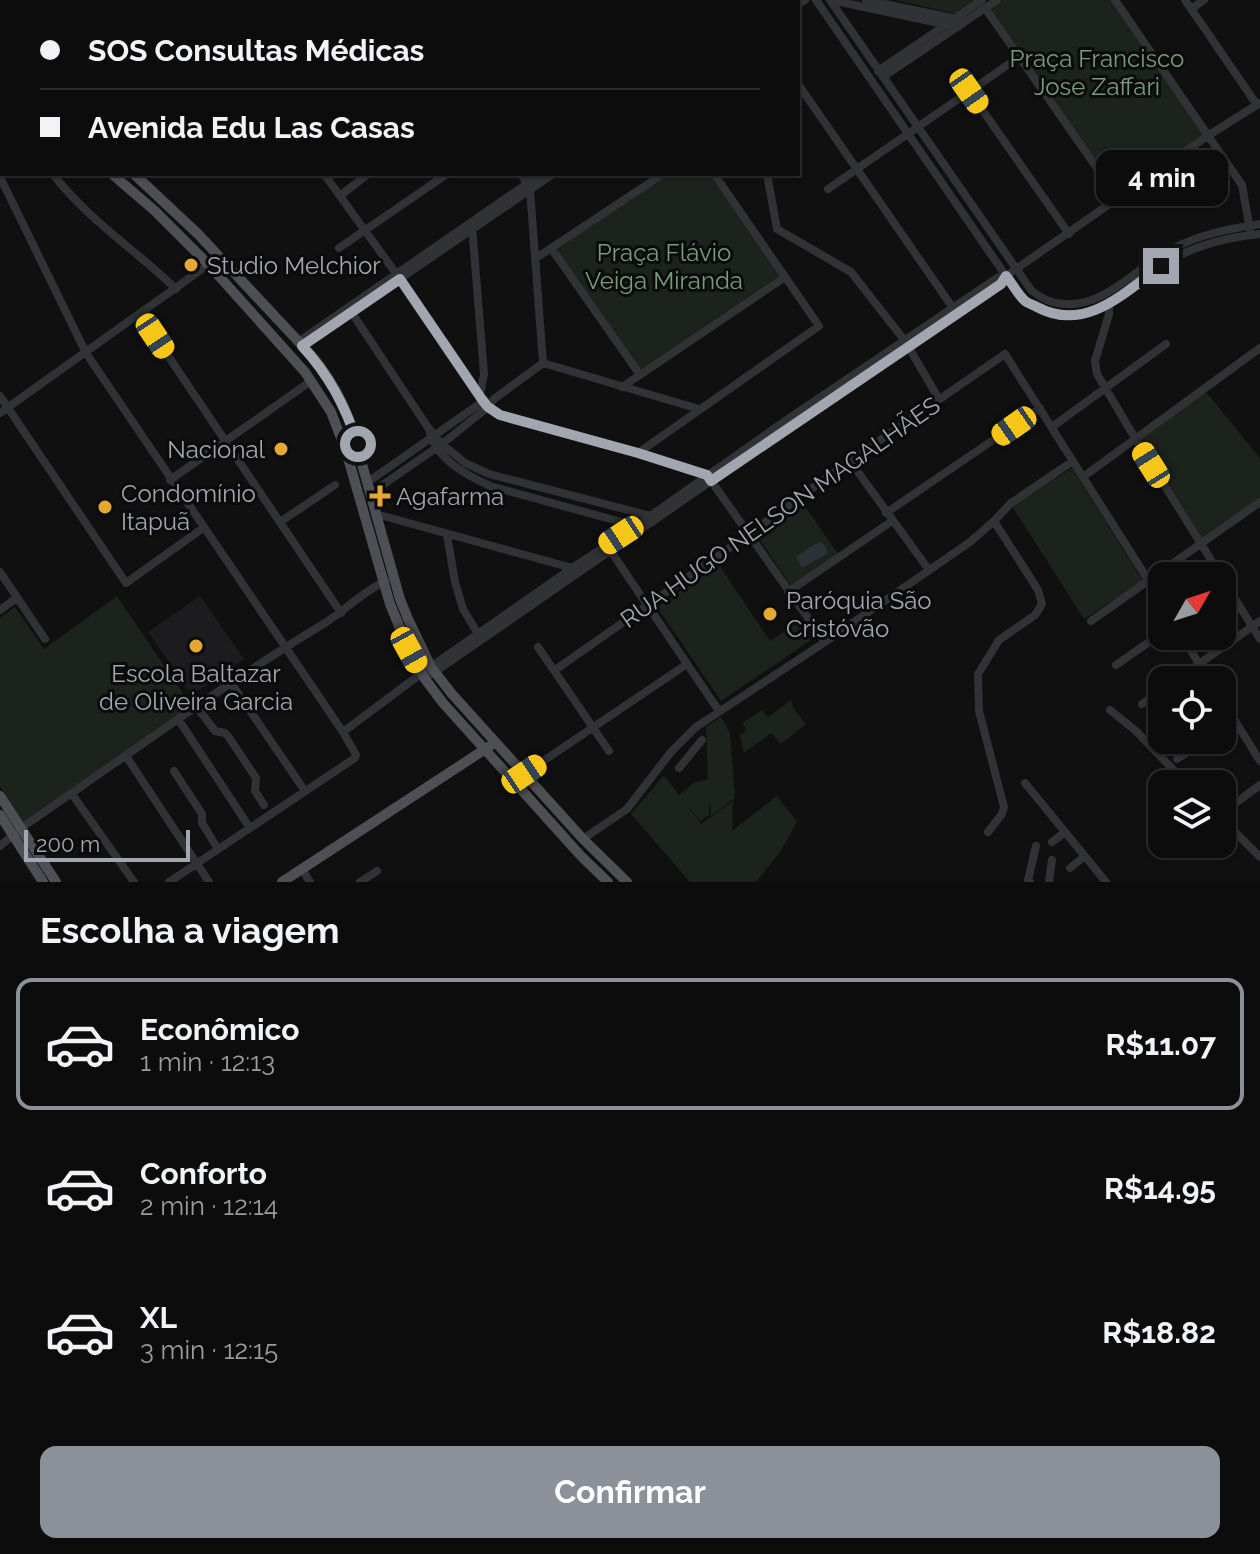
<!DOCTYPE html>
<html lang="pt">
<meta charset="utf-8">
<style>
body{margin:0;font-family:Raleway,sans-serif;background:#151516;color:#f1f3f6;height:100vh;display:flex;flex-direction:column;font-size:30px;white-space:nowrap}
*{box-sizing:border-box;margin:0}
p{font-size:26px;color:#9a9b9d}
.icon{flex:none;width:44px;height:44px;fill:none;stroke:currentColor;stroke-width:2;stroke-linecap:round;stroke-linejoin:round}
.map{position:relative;height:882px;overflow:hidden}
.sheet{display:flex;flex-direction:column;background:#0c0c0d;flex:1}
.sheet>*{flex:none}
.hud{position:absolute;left:0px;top:0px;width:800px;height:176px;box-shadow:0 2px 6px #0004,0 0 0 2px #2c2c2e;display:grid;align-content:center;height:176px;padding:0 40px;background:#0c0c0d}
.needle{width:52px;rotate:51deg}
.tools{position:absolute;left:1148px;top:562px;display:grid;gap:16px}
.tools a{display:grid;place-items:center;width:88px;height:88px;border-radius:16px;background:#0c0c0d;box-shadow:0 2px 6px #0004,0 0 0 2px #2c2c2e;font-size:40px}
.scale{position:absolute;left:24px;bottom:20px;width:166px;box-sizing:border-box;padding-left:8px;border:4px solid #a2a6b1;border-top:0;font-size:22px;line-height:28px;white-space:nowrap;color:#a2a6b1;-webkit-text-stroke:6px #0b0b0c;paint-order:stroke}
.end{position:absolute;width:36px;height:36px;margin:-18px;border:10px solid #a2a6b1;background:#111;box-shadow:0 0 0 4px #111}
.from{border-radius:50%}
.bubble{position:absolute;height:56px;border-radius:16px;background:#0c0c0d;box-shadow:0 2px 6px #0004,0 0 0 2px #2c2c2e;font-size:26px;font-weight:700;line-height:56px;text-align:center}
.car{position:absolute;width:24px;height:48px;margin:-24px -12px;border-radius:10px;box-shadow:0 0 6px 2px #0007;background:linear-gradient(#f5c518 24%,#345 0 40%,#f5c518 0 76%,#345 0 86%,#f5c518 0)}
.hud b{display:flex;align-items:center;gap:28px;height:76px;font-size:30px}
.hud b+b{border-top:2px solid #2c2c2e}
.hud i{width:20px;height:20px;background:#f1f3f6}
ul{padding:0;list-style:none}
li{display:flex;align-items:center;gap:24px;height:132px;margin:0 16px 12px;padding:0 24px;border:4px solid transparent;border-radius:16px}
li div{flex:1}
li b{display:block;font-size:30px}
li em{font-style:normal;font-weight:700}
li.selected{border-color:#8c9099}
li>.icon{width:72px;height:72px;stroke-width:1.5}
h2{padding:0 40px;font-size:36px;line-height:96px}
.primary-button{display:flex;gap:16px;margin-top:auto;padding:16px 40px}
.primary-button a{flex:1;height:92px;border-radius:16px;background:#8c9099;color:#fff;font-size:32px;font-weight:700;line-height:92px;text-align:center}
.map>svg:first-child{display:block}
.built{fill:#1c1c1e}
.green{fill:#1c231d}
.water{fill:#2a3238}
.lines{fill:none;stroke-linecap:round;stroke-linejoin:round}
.minor{stroke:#313236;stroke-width:8}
.major{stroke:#4d4f54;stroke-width:10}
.route{stroke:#a2a6b1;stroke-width:10}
.poi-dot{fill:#e5a833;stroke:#0b0b0c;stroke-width:3}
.labels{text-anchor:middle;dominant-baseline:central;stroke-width:6;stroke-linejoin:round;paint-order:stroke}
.park-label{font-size:24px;fill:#799b7b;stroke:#0b0b0c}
.poi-label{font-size:24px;fill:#a2a6b1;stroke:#0b0b0c;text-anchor:start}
.street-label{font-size:24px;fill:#a2a6b1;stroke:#0b0b0c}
</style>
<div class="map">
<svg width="1260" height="882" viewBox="0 0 1260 882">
<rect width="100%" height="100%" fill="#101011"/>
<path class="built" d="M200 596 244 659 192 695 148 632Z"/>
<path class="green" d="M895 0H977L957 14Z
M1002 0H1110L1204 134 1119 194 989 9Z
M670 174H709L780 275 640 370 556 249Z
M1206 392 1260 458V499L1203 540 1141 439Z
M1072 468 1143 581 1084 619 1012 506Z
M802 502 838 554 791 586 756 534Z
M719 565 770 641 799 622 811 640 721 701 657 607Z
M117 596 192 707 22 823 0 786V618L15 607 44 649Z
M791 700 793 708 806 724 781 744 771 733 744 753 740 735 744 733 746 728 742 723 762 710 768 717Z
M721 717 730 733 735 798 711 816 709 799V815L700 821 683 800 701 824 733 801 732 831 777 796 797 822 780 852 756 882H690L631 814 664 775 679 795 695 782 708 779 706 727Z"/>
<path class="water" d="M820 542 825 546 828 553 802 568 796 557 810 547Z"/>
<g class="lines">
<path class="minor" d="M96 0 97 2
M188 0 189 2
M326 0 327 2
M443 0 444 2
M504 0 505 2
M667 0 669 2
M719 0 721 2
M816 0 1006 276C1012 283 1017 294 1025 300 1033 308 1048 313 1058 314 1109 319 1131 282 1171 260 1197 245 1231 237 1260 234
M830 0 1031 290C1037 295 1045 300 1052 302 1100 315 1133 269 1172 249 1200 234 1229 229 1260 224
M831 0 958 27
M866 0 957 19
M1115 0 1242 185 1250 230
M1185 0 1257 105
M29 2 32 0
M105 2 108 0
M174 2 176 0
M256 2 259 0
M343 2 346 0
M612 2 615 0
M728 2 731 0
M787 2 790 0
M798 5 805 0
M985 8 1118 198
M1191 9 1204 0
M878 71 982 0
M883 77 997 0
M798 84 955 311
M969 91 1069 234
M53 174C87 219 136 250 176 289
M324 174 400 279 488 407 500 415 638 453 707 475 825 642
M521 174 530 189 543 363
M767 174 777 229
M0 177 86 353 343 732 356 755 355 758 169 882
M828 189 1019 57
M340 196 368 174
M472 226 484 374 480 395
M777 229 851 272 905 341 939 399
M339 248 447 174
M551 248 640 375
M536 258 663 174
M1109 303V314L1095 361 1097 374 1135 438 1221 576
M348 307 429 429 442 444 465 463 489 474 651 516
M140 314 341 613
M298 342 541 174
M302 346 553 174
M543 363 699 409
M622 387 785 277
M0 396 126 583 203 528
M0 413 219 257
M1052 427 1166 344
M429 429C436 459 464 474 490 486L636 526
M638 453 819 326 714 174
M850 461 929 570
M1083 477 1260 348
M170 480 311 381
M368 482 485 400
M371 493 442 444 488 407 494 399 543 363
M886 513 1040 408
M376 514 576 569
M280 522 335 485
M447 535 455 582 463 609 481 639
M610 550 719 711
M0 572 45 639
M1222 578 1260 639
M788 592 892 521
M0 610 17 598
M1091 621 1260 502
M1182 636 1209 680
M538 647 609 751
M1116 665 1162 633
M555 670 748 535 850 461 1005 354 1162 602
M432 674 711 481 1001 284 1006 276
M1176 680 1260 621
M231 683 305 791
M1222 700 1260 761
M1142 704 1162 690
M197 707 215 731 225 733 228 736 256 778 255 791 264 805
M1110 710 1136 731 1187 784
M178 719 250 828
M1222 729 1235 720
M343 732 422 673 572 568 636 526 785 421 997 278 1006 276 1016 269 1209 135 1260 103
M126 756 209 882
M1177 759 1206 740
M679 768 702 740
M174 771 202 814V823L218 849
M524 774 687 664
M1025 783 1106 882
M72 794 134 882
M1222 813 1260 785
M1222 819 1260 857
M988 832 1002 814 1004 807 979 711 978 674 999 640 1035 615 1042 604 1038 590 994 521
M583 839 627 809 671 752 696 727 825 642 970 542 994 521 1011 503 1073 461
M1052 842 1065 832
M0 846 24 826C124 758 222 685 325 623 346 610 363 591 386 581
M1070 868 1085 856
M302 869 310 882
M360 882 377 871
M1030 882 1028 880 1036 846
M1049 882 1052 860"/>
<path class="major" d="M6 0 7 2
M22 0 23 2
M112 174 155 211 209 265 305 372 331 412 346 451 390 604 409 650 425 679 443 703 581 856 608 882
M134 174 198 234 312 356C329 377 342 399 351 425L400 599 408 619 431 667 452 694 583 839 627 882
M0 796 56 882
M0 815 43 882
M282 882 490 746"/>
</g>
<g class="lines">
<path class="route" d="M358 444C345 406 329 375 302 346L400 279 483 401 488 407 500 415 638 453 707 475 711 481 1001 284 1006 276C1012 283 1018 295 1025 301 1029 304 1033 305 1037 307 1085 333 1124 293 1161 266"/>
</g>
<g class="poi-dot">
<circle cx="191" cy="265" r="8"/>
<circle cx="281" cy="449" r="8"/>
<path d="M376 484h8v8h8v8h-8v8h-8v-8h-8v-8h8z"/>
<circle cx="105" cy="507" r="8"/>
<circle cx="770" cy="614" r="8"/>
<circle cx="196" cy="646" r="8"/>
</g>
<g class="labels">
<g class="park-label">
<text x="1097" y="58">Praça Francisco<tspan x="1097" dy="28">Jose Zaffari</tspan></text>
<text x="664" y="252">Praça Flávio<tspan x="664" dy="28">Veiga Miranda</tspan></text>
</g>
<g class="poi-label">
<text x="207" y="265">Studio Melchior</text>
<text x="265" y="449" text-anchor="end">Nacional</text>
<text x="121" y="493">Condomínio<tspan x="121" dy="28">Itapuã</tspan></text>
<text x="396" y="496">Agafarma</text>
<text x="786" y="600">Paróquia São<tspan x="786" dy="28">Cristóvão</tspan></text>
<text x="196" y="673" text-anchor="middle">Escola Baltazar<tspan x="196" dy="28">de Oliveira Garcia</tspan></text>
</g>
<g class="street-label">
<text transform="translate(780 512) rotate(-35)">RUA HUGO NELSON MAGALHÃES</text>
</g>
</g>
</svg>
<div class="tools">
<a><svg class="needle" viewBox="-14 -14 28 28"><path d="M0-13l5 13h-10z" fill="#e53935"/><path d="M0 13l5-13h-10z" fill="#9a9b9d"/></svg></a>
<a><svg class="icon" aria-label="locate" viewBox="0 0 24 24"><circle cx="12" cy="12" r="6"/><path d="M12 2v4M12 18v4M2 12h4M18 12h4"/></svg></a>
<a><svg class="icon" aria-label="layers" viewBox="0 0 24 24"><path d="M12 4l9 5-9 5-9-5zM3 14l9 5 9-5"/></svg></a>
</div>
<div class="scale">200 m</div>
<i class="end from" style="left:358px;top:444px"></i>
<i class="end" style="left:1161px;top:266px"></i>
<div class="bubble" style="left:1096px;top:150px;width:132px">4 min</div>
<i class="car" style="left:969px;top:91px;rotate:145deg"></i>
<i class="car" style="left:155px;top:336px;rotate:146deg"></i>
<i class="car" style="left:1014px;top:426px;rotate:235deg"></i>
<i class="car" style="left:1151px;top:465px;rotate:328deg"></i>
<i class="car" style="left:621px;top:535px;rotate:237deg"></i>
<i class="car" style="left:409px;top:650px;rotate:151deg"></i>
<i class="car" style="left:524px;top:774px;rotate:56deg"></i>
<div class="hud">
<b><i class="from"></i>SOS Consultas Médicas</b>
<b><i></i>Avenida Edu Las Casas</b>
</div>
</div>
<section class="sheet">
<h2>Escolha a viagem</h2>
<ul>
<li class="selected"><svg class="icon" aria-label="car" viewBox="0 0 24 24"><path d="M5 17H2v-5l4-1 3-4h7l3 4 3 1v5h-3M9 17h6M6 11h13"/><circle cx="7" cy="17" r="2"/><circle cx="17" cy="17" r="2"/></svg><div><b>Econômico</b><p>1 min · 12:13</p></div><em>R$11.07</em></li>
<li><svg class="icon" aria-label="car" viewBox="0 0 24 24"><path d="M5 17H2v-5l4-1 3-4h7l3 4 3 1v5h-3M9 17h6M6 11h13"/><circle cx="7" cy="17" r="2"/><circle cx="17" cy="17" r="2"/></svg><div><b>Conforto</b><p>2 min · 12:14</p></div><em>R$14.95</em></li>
<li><svg class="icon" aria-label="car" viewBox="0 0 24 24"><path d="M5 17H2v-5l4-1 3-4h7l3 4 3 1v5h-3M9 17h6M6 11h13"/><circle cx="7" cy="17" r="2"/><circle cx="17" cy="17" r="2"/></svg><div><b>XL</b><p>3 min · 12:15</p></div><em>R$18.82</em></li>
</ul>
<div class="primary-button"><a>Confirmar</a></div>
</section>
